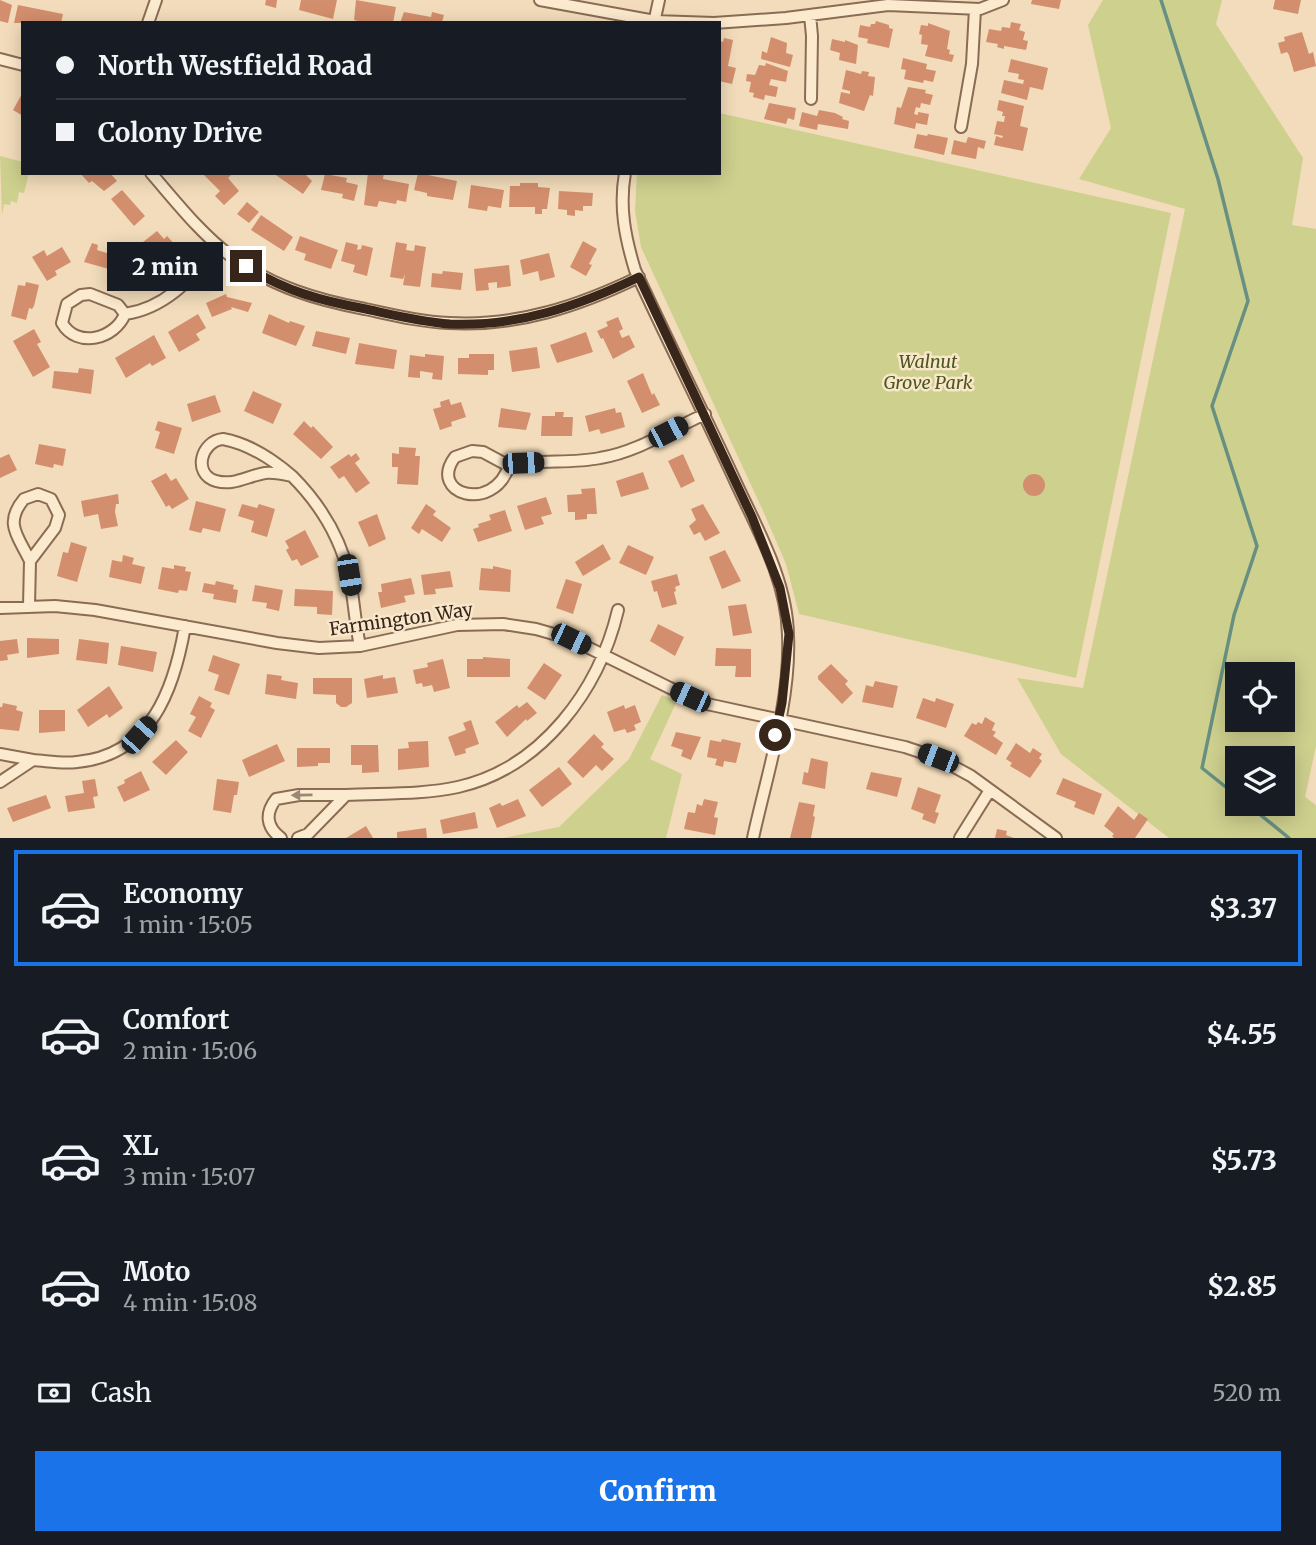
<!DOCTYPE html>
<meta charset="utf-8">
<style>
body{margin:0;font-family:Merriweather,serif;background:#20242c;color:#f1f3f6;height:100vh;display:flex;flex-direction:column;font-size:26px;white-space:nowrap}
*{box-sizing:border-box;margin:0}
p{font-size:23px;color:#9ea1a6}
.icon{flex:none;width:38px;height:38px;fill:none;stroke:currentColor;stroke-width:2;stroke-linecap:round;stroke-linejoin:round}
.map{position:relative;height:838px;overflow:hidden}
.side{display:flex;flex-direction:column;background:#171b24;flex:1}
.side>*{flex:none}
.guide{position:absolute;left:21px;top:21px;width:700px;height:154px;border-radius:0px;box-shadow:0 4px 18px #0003;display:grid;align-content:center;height:154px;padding:0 35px;background:#171b24}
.buttons{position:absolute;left:1225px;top:662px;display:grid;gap:14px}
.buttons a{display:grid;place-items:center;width:70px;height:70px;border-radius:0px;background:#171b24;box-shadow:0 4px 18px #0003;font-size:35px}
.end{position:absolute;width:32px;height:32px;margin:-16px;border:9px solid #38261a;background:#fff;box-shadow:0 0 0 4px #fff}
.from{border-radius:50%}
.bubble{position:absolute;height:49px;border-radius:0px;background:#171b24;box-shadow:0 4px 18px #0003;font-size:23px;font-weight:800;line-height:49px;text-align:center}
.car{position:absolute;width:21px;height:42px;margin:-21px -10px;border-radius:9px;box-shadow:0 0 5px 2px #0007;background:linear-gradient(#222 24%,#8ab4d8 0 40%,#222 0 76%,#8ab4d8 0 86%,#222 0)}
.guide b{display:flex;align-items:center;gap:24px;height:66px;font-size:26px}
.guide b+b{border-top:2px solid #363941}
.guide i{width:18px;height:18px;background:#f1f3f6}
ul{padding:12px 0 0;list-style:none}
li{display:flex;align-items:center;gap:21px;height:116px;margin:0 14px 10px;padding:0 21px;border:4px solid transparent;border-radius:0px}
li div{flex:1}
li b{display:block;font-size:26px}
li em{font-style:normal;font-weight:800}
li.current{border-color:#1a73e8}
li>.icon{width:63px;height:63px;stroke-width:1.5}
.pay{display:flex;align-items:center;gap:18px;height:77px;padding:0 35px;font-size:26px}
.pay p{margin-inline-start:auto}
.primary-button{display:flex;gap:14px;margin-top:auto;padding:14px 35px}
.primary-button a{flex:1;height:80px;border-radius:0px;background:#1a73e8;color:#fff;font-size:28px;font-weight:800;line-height:80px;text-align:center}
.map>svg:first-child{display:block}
.green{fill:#ced08e;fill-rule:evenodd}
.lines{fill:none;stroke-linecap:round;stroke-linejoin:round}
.stream{stroke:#679082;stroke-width:3.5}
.building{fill:#d38f6d}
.minor-casing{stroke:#8a6c54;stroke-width:14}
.minor{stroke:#fceacf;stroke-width:10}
.oneway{fill:#9a8874}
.route{stroke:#38261a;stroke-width:9}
.labels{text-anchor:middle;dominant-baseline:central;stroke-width:5;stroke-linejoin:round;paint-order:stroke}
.park-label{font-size:18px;font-style:italic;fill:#4d561f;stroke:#f8e7cb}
.street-label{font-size:18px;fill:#38261a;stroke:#f8e7cb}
</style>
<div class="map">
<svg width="1316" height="838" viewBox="0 0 1316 838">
<rect width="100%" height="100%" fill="#f2dcbb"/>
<path class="green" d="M1103 0H1222L1216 24 1303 158 1292 225 1316 229V746L1305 797 1316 805V838H1169L1061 754 1017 678 1083 688 1185 209 1079 179 1111 128 1088 25ZM1237 674H1283V719H1237ZM1237 758H1283V803H1237Z
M719 113 1171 213 1076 678 799 614 786 564 764 513 641 247 635 211 637 173H719Z
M0 156 23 162V173H29L24 193 19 192 17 203 11 201 10 205 4 204 2 215Z
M662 695 677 701 650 759 682 774 666 838H503L559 827 629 759Z"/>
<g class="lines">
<path class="stream" d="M1161 0 1218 179 1248 301 1212 406 1257 546 1234 615 1202 768 1237 796
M1246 803 1289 838"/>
</g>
<path class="building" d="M0 0 12 5 8 23 0 21Z
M266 0H277L276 8 265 5Z
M301 0H337L333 19 299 10Z
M356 0 396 7 393 23H366L354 20Z
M1032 0H1061L1059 9 1031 4Z
M1275 0H1301L1298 14 1273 9Z
M18 5 63 14 61 23H14Z
M404 12 431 17 432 12 444 15 442 22 438 23H400Z
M876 21 889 25V28L893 29 889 48 867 43 868 39 858 37 860 25 870 27 871 24H875Z
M1011 22 1021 24 1019 30 1025 32 1023 40 1028 41 1026 50 1004 46V49L997 47 998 44 986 42 989 29 1001 31 1002 27 1010 28Z
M928 23 950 31 947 49 950 50 949 54 954 55 952 62 925 56 928 45 921 44 922 35 919 34 921 25 928 26Z
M1302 32 1309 54 1313 52 1316 66 1294 72 1289 55 1287 52 1281 54 1278 43 1285 41 1284 37Z
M771 37 787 43 786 53 793 55 790 67 761 59 762 51 767 53Z
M724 38 733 40 728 66 736 68 732 84 719 81V43L720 41 723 42Z
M832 39 845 42V40L858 45 856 64 839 60 840 53 830 50Z
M903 58 927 64 926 69 936 71 933 82 924 80 923 83 904 79 906 70 901 69Z
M1011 59 1048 68 1043 90 1030 87 1027 100 1001 93 1004 80 1023 84 1024 80 1018 79 1019 74 1008 72Z
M766 63 788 71 786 82 771 79 769 85 778 87 776 97 765 95 764 100 753 97 754 93 749 92 751 82 746 81 747 74 755 75 759 65 765 66Z
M846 70 861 74 862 71 869 72 868 76 875 77 873 96 870 95 864 111 839 103 841 92 850 94V91L842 89Z
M908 87 926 90 925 93 933 95 930 105 921 103 920 108 916 107 914 114 918 115V112L929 114 927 125 916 123 915 129 894 124 897 107 901 108Z
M23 92V116L13 110Z
M999 100 1024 106 1020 126 1028 128 1023 151 994 145 996 136 1002 138 1003 136 994 134 997 121 1004 122 1005 116H1002L1003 112 997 110Z
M769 103 796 108 794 120 788 118 786 124 764 119Z
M819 110 835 113 843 117 842 119 849 121 848 129 818 124 817 130 799 126 802 112 817 116Z
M917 134 927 136 928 134 948 138 944 155 914 148Z
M968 137 986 141 984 149 978 147 976 159 951 154 954 140 966 143Z
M80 173H110L117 181 104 191 92 181 89 183Z
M202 173H233L228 178 239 191 224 205 215 196 220 191Z
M273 173H304L312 181 303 194Z
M368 173H384L383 179 409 184 406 202 397 200 396 204 379 201 377 207 364 205Z
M418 173 457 181 453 200 427 196V193L414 190Z
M325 174 347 178 346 182 358 185 354 201 342 198 343 194 321 190Z
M520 183H538V187L550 188 547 209H542V214H535V207H509L510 186H520Z
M471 185 504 190 501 208 488 206 487 211 468 208Z
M122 190 145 216 134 226 111 199Z
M559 191 593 193 592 206H583V211L575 210V216L567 215V210L558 209Z
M247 202 259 212 249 223 237 214Z
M261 215 293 237 284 251 251 230Z
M157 231 164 239 167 236 180 250 158 268 151 260 155 256 143 242Z
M300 236 338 250 331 269 304 260 306 254 295 250Z
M583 241 597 249 589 264 592 265 586 276 570 267Z
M346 242 358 245 357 250 361 249 362 245 373 248 367 276 353 272 355 265 341 261Z
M396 242 407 244 406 250 414 251 415 245 426 247 420 287 403 285 405 274 403 279 390 277Z
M92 243 98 245 97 250 120 257 116 271 84 262Z
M62 247 71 262 55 271 57 275 47 281 32 257 44 250 47 256Z
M549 253 555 277 540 281 538 271 523 275 520 260Z
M509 265 511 286 497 288V282L488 283 489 290 476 291 474 269Z
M443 271 463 273 461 290 431 287 432 273 442 274Z
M26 282 39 285 34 306 32 309 29 308 26 320 11 316 18 285 25 286Z
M226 294 227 297 252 303 248 312 231 307 232 309 212 317 206 303Z
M198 314 206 328 196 334 200 340 179 352 168 332Z
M269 314 289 323 290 321 305 326 296 346 262 333Z
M618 317 623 329 619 331 622 338 629 335 635 347 613 359 603 338 601 339 597 331 608 326 606 322Z
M34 329 41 342 37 344 50 367 33 377 13 341Z
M316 331 350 338 346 354 312 346Z
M586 332 593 352 557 363 550 345Z
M154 335 166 358 152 366 150 363 126 378 115 358Z
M359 343 397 350 394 369 355 364Z
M537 347 540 368 512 372 509 351Z
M425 354 444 356 442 380 432 379 433 373 420 371V378L408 377 410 355 425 357Z
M469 354H494V370H488V375L458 374V358H469Z
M79 368 94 370 91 394 52 388 54 371 78 373Z
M643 373 652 395 654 393 660 405 642 413 627 381Z
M253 391 282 404 273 424 244 411Z
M215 395 221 412 192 422 187 404Z
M449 399 451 405 461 402 466 417 451 422 452 426 440 430 433 409 441 407 440 402Z
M501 408 531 413 526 430 498 427Z
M615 408 616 413 621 412 625 427 601 434 599 429 589 432 585 416Z
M555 412H564L563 417H573L572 436H541L542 416H555Z
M158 421 182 428 174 454 155 448 160 432 155 430Z
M304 421 311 428 313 426 333 447 321 459 293 434Z
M39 444 66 449 63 466 54 464 53 468 35 464Z
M399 447 416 448 415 456H420L418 485 397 484 398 467H392V453L399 454Z
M356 453 360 459 355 463 370 483 356 493 344 476 339 479 330 467 349 454 351 457Z
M9 454 17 470 0 478V458Z
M683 454 695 481 681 488 668 461Z
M643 472 649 489 621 497 616 481Z
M166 473 171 481 176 478 189 499 172 509 169 505 166 507 151 481Z
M1023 485a11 11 0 1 1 22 0a11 11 0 1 1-22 0Z
M595 488 597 514H587V519L575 520V512H568L567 495 582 494 581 489Z
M118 494 119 504H116L115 512 118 526 101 529 98 514 84 517 81 501Z
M546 497 552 514 541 517 544 524 525 530 517 506Z
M196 501 226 509 220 532 203 528 201 533 189 530Z
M242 504 257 508 259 504 275 509 267 537 251 532 254 521 238 516Z
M426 504 436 511 433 515 451 528 442 542 422 529 419 534 411 528Z
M703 504 720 533 705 541 700 532 694 535 689 526 696 520 691 509Z
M505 510 512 531 478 542 473 529 479 527 478 524 491 520 489 515Z
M377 514 386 539 369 547 358 522Z
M305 530 319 557 301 566 297 559 292 561 286 550 289 548 285 541Z
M71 542 87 547 77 582 57 576 63 552 68 553Z
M603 544 611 559 583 576 575 562Z
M628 545 654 557 646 575 619 563Z
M725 550 741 581 722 589 709 557Z
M123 555 134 558 132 564 145 567 141 584 109 577 112 560 122 562Z
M174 565 186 567 185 571 191 572 187 591 179 590 178 593 158 589 162 567 174 569Z
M493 566 511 570 510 592 479 590 481 568 493 569Z
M450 571 453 587 435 589 436 594 424 595 421 575Z
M677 574 680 585 675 587 676 591 674 592 677 604 662 608 657 591 654 592 651 581Z
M411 578 415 594 404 596 406 602 381 608 378 592H382L381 584Z
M566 579 582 584 573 614 556 608Z
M216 581 234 585 233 589 238 590 236 603 213 599 214 594 202 592 204 583 215 585Z
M255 585 283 590 279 611 266 608 267 603 252 601Z
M295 589 333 591 332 615 317 614V607L294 606Z
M746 604 752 633 733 636 728 606Z
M658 624 684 637 675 656 650 641Z
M27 638 59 639V654L27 658Z
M17 639 19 653 7 655 8 660 0 661V641Z
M79 639 109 643 107 664 76 660Z
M121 646 157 652 153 672 118 665Z
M716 648 751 649V677H735L736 666H715Z
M213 655 240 664 229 695 214 690 219 675 208 671Z
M483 657 510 659V677H467V659H483Z
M443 659 450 688 434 692 432 685 423 687 422 683 416 684 413 670 428 667 427 663Z
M544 663 562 675 545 700 527 688Z
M831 664 848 681 845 684 853 693 842 704 818 679V676Z
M267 674 282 676 281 680 298 683 296 699 265 694Z
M383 675V679L395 677 398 693 367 698 364 679Z
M313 678H352V703L346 707H341L336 703V695L313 694Z
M875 681 898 686 893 708 862 702 866 685 873 687Z
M109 686 123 708 109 718 107 714 88 727 77 710Z
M199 696 212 703 210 707 215 710 201 738 188 731 196 717 190 714Z
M923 698 935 702 936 698 954 704 946 728 916 718Z
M527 702 537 713 527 721 526 719 507 737 495 722 517 705 519 708Z
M3 703 17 706 16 710 23 712 19 731 0 729V707H2Z
M624 705 625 709 635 705 641 722 634 725 636 730 627 733 625 729 614 732 607 712Z
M39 710H65V731L39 733Z
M985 717 995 723 992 730 996 732 993 736 1003 743 996 755 964 736 972 723 976 725 978 722 982 724Z
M471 720 479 744 465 749 466 753 455 756 448 737 466 730 463 723Z
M676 732 701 737 691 760 681 756 683 750 671 746Z
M594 734 604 744 601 747 614 759 602 771 596 765 583 778 567 762Z
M722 739 741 743 736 763 724 761 723 767 715 765 717 759 707 757 710 740 721 742Z
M176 740 188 752 166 775 152 762Z
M428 741 429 767 398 770V749L409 748 408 742Z
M1016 743 1030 753 1033 748 1042 754 1039 758 1042 761 1030 778 1010 766 1012 763 1006 759Z
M277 744 285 761 249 777 242 760Z
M351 745H378L379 772 362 773V765H351Z
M297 748H330V763H318V766L297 767Z
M811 758 828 762 825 789 802 784 804 772 808 773Z
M559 767 572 784 542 807 529 790Z
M141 771 150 790 124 802 117 787 125 783 124 780Z
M871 772 902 778 897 797 866 789Z
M1063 778 1102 794 1094 815 1074 807 1076 802 1056 794Z
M95 779 98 796 93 797 95 808 68 812 65 796 84 793 82 781Z
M217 779 239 782 237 795H234L231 813 213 810Z
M918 787 941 795 935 812 939 813 935 824 922 819 924 814 911 809Z
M46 795 51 808 13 822 7 808Z
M518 799 526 816 497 828 489 808 500 803 502 806Z
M704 799 718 802 714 817 718 818 715 835 684 829 688 812 695 813 697 804 702 806Z
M799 802 815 805 813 816 815 817 811 838H790Z
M1118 806 1134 820 1139 813 1148 819 1135 838H1114L1112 836 1114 834 1104 826Z
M475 812 478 828 443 834 440 820Z
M366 826 373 838H346Z
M426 828 427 838H397V832Z
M997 829 1007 831 1006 835 1014 838H995Z"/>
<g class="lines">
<g class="minor-casing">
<path id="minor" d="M540 0 655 21 714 23 786 18 888 5 980 9 1003 0
M810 15 812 36 811 99
M148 23 156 0
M654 23 659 0
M0 59 23 65
M961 127 972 64 975 9
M151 173C177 203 201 234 232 257 273 287 317 300 365 309 393 315 421 322 449 323 517 327 579 306 639 277
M625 173C619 207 625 237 635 270 668 342 704 413 737 485 759 532 787 582 788 635 791 701 767 774 753 838
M90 294 118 305 125 314C115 339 77 349 62 323L67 304 81 295Z
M125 314C167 308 193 276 219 247
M223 439C250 444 272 459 292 476 283 474 274 472 265 473 247 476 234 486 216 481 192 474 201 441 223 439Z
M472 451 483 452 509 466C493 514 427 494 455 457Z
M509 466C539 459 570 464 600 458 637 452 670 430 705 414
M292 476C320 504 340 537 349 575 354 599 355 623 360 646
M38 494 51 499 59 515 55 528 30 561C19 537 3 524 24 499Z
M29 606 30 561
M0 608 55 606 95 610 277 643 319 648 360 646 457 625 503 624 536 629 571 639 670 688 707 704 905 747 938 758 971 776 1056 838
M0 754 33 760 0 782
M33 760C48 761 62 764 77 762 151 755 174 690 185 626
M346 795C383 793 421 795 458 787 542 768 599 690 618 610
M281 838C266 827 265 813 276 799L299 795H346L308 834 298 838
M960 838 990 790"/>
</g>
<use href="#minor" class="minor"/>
</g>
<defs><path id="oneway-solid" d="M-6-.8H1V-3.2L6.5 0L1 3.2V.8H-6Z" transform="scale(1.75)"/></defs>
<use class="oneway" href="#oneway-solid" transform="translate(302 795) rotate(179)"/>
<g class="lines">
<path class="route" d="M246 266C284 291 322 301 366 309 393 315 421 322 450 324 517 327 579 306 639 277L752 517 780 588 789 634 782 703 775 735"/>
</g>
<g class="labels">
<g class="park-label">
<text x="928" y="361">Walnut<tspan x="928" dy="21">Grove Park</tspan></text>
</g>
<g class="street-label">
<text transform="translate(401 619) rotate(-8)">Farmington Way</text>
</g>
</g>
</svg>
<div class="buttons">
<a><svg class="icon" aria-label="locate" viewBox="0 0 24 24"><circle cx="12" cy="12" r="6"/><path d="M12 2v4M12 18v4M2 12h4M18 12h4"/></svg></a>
<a><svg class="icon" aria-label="layers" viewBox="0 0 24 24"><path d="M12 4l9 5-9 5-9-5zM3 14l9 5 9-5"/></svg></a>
</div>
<i class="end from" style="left:775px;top:735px"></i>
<i class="end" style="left:246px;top:266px"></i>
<div class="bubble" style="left:107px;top:242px;width:116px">2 min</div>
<i class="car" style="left:668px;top:432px;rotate:63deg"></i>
<i class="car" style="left:523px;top:463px;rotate:88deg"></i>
<i class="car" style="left:349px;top:575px;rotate:171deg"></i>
<i class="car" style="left:571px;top:639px;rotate:116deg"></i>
<i class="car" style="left:690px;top:697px;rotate:294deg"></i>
<i class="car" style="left:139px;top:735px;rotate:42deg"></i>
<i class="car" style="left:938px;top:758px;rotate:291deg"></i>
<div class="guide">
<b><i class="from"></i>North Westfield Road</b>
<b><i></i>Colony Drive</b>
</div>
</div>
<section class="side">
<ul>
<li class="current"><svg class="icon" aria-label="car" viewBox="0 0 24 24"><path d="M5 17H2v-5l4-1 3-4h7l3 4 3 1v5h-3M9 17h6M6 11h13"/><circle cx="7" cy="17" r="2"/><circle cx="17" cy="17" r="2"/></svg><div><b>Economy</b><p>1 min · 15:05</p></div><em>$3.37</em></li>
<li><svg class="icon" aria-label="car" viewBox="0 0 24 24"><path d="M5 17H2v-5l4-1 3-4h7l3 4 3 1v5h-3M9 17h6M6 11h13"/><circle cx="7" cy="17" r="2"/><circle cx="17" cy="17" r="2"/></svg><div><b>Comfort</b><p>2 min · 15:06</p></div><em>$4.55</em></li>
<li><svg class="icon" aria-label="car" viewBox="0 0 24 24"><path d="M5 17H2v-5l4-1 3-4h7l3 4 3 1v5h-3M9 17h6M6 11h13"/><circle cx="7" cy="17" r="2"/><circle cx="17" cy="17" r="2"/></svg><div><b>XL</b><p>3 min · 15:07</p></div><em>$5.73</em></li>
<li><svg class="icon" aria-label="car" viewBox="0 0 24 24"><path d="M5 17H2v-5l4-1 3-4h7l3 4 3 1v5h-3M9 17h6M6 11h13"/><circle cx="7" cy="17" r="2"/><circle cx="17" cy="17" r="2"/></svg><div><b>Moto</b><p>4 min · 15:08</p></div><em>$2.85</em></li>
</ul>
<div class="pay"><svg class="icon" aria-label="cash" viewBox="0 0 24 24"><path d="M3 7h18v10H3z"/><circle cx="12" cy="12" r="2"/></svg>Cash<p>520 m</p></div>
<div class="primary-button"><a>Confirm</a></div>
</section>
